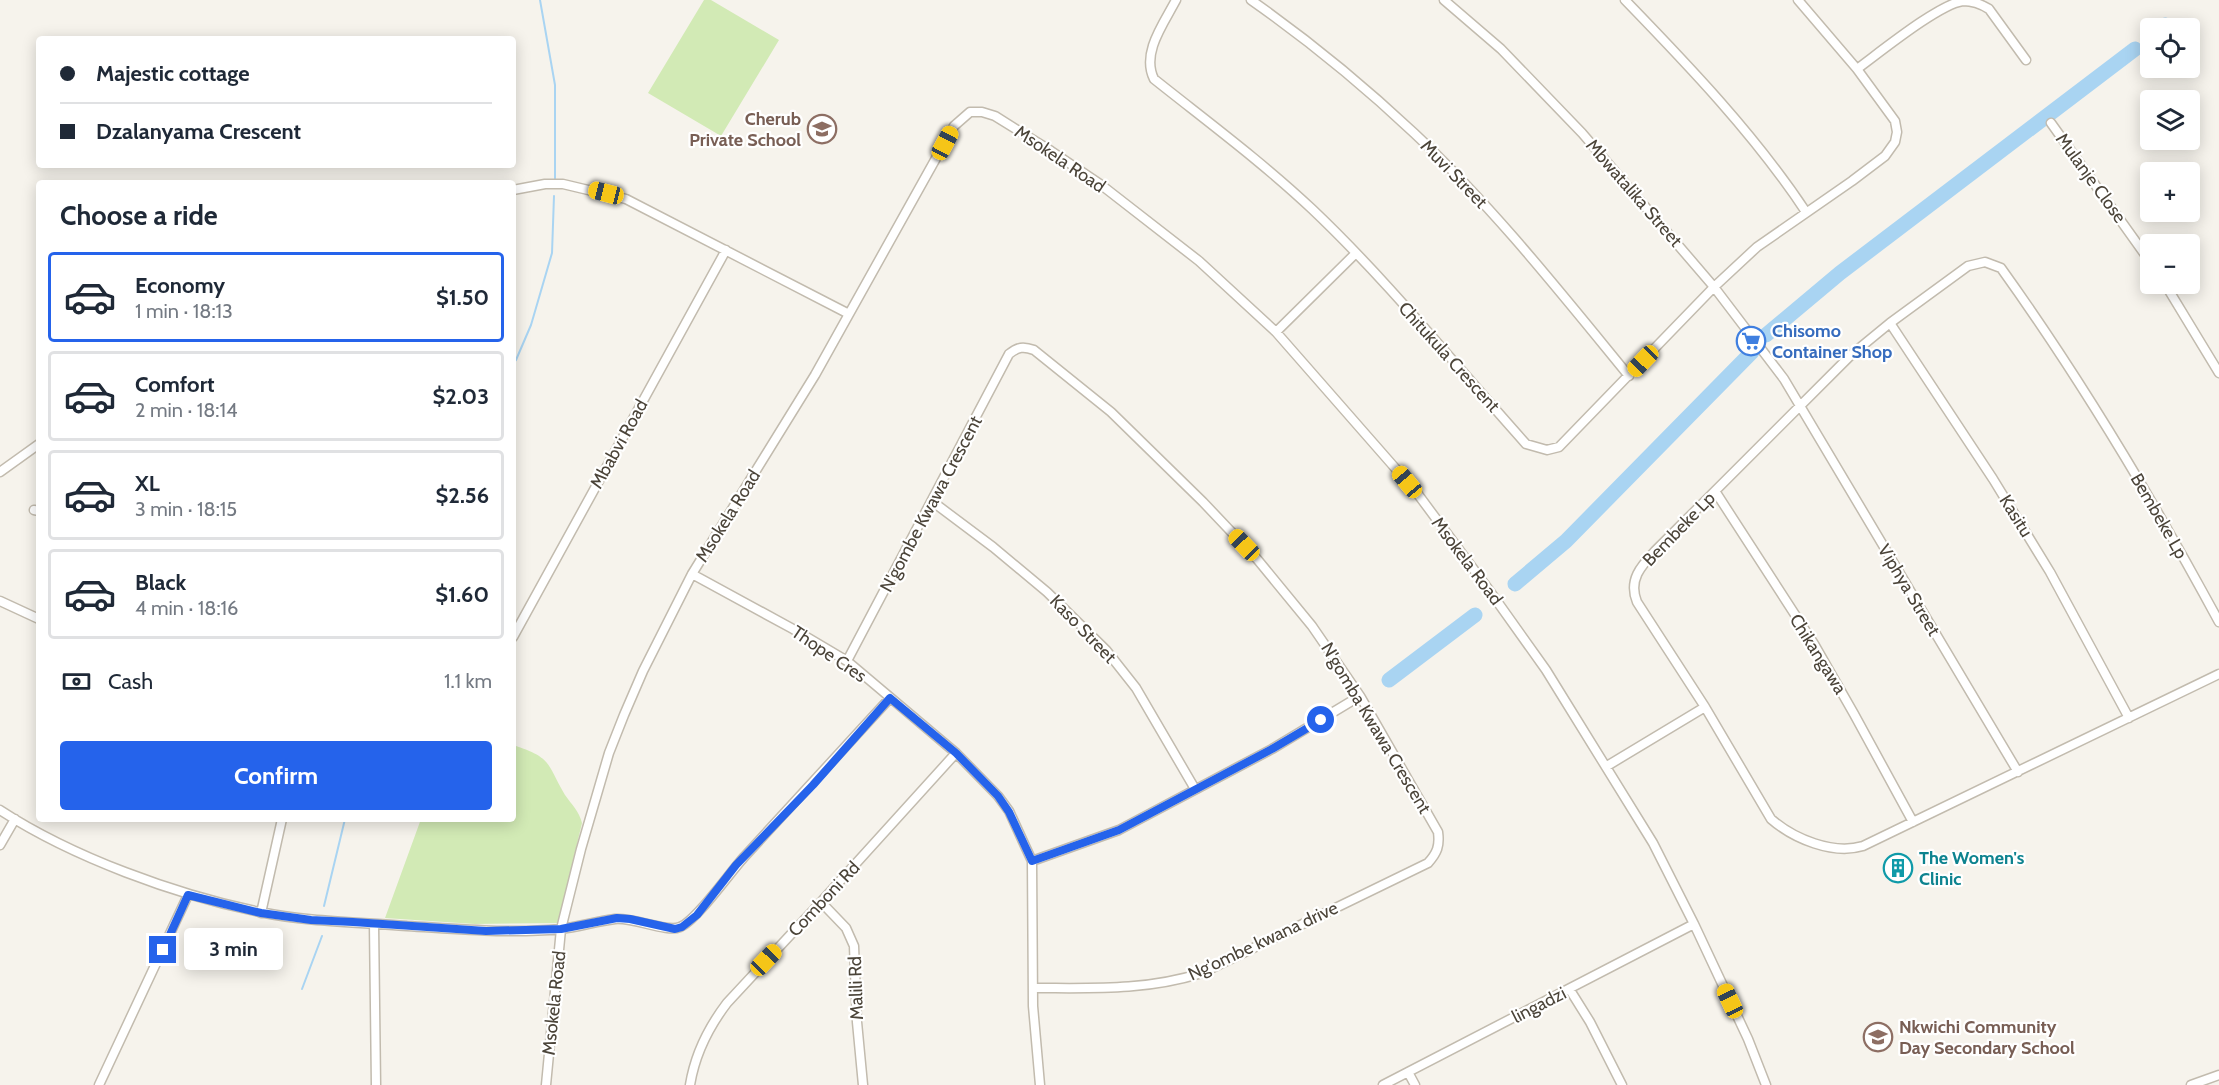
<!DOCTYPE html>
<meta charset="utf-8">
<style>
body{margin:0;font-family:Cabin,sans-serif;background:#f2f2f3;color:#1f2937;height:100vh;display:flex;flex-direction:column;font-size:22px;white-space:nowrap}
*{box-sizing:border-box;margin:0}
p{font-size:20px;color:#747a83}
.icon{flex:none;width:33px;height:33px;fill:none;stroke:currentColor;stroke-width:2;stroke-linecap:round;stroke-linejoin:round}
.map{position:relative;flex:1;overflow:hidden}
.side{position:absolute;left:36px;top:180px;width:480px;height:642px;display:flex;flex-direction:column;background:#fff;border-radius:6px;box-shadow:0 3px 15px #0003}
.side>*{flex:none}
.banner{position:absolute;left:36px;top:36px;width:480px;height:132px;border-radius:6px;box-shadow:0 3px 15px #0003;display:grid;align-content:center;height:132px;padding:0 24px;background:#fff}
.controls{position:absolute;left:2140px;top:18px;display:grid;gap:12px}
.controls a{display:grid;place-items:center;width:60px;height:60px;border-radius:6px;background:#fff;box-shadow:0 3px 15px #0003;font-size:30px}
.end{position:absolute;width:27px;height:27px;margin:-14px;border:8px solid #2563eb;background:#fff;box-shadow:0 0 0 3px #fff}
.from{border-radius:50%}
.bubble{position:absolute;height:42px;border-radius:6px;background:#fff;box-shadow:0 3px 15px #0003;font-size:20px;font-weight:800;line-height:42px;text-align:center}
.car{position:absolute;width:18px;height:36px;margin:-18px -9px;border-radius:8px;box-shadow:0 0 4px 2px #0007;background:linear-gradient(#f5c518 24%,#345 0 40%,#f5c518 0 76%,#345 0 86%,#f5c518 0)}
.banner b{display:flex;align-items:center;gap:21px;height:57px;font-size:22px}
.banner b+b{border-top:2px solid #e0e1e3}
.banner i{width:15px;height:15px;background:#1f2937}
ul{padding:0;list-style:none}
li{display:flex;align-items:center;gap:18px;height:90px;margin:0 12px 9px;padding:0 12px;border:3px solid #e0e1e3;border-radius:6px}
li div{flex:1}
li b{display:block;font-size:22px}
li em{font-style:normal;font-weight:800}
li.selected{border-color:#2563eb}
li>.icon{width:54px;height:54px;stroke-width:1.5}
h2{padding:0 24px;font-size:27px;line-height:72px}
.pay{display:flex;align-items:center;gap:15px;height:66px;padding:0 24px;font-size:22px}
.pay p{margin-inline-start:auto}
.button{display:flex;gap:12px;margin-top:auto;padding:12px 24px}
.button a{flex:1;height:69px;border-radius:6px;background:#2563eb;color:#fff;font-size:24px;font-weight:800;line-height:69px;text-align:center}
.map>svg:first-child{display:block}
.green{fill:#d2eab5}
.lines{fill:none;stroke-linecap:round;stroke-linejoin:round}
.stream{stroke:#a9d4f2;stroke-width:2}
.river{stroke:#a9d4f2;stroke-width:15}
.minor-casing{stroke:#c2bbae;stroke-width:11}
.minor{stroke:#fff;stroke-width:8}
.route{stroke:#2563eb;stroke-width:8}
.labels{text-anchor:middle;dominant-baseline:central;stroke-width:4.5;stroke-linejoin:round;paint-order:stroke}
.education-label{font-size:18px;font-weight:bold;fill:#785e54;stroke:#fff;text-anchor:end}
.street-label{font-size:18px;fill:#4b4439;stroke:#fff}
.shop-label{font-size:18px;font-weight:bold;fill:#366cbe;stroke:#fff;text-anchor:start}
.culture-label{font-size:18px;font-weight:bold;fill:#0d838f;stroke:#fff;text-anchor:start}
</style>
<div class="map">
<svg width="2219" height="1085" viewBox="0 0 2219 1085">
<rect width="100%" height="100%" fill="#f6f3ec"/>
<path class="green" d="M704 0H711L779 40 721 136 648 93Z
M513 745C553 758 546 763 565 795 572 805 579 811 582 823L558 923 475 924 385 918 421 819H513Z"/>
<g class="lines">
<path class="stream" d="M540 0 555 85V179
M513 363 516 360 531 325 552 253 554 196
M324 906 345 819
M302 989 322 936"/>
<path class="river" d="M2161 28 2165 25
M1766 335 1840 273 2135 49
M1515 584 1566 541 1752 352
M1389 680 1475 615"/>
<g class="minor-casing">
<path id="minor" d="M1176 0C1164 23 1141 53 1154 79 1208 122 1262 162 1312 209 1389 282 1455 365 1526 444L1547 450 1559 447 1714 287 1757 247 1852 181 1885 156 1895 142 1897 132 1895 121 1857 69 1798 0
M1251 0C1308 40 1364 86 1414 133 1493 207 1561 293 1629 376
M1444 0 1501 49 1582 133 1714 287 1784 379 2018 772
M1625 0C1689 66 1755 135 1806 212
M1857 69C1879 53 1939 4 1963 1 1973 1 1981 4 1989 9L2026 60
M2051 123 2151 263
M513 190 545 184H563L626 199 849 314
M2165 284 2219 373
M1890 323 1993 479 2050 572 2129 718
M1276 332 1356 253
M0 472 39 444
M1715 491 1814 644 1854 714 1913 822
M933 502 993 547 1047 592 1106 650 1136 688 1195 789
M34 510 39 511
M692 574 793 629 847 661 956 753 998 796 1009 811 1032 861 1033 1006 1040 1085
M0 601 39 619
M2219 622C2153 500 2082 381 2001 268L1985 262 1968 266 1890 323 1851 355 1655 551C1641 566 1628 580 1637 602L1705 707 1771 819C1794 839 1833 855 1863 846L2219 674
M513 637 726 250
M847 661 1009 354C1018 347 1023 346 1034 350L1111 412 1203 502 1257 559 1312 626 1360 696 1438 832C1440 846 1437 853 1428 863L1202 973C1145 991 1092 988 1033 988
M1607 766 1705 707
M0 810C72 857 176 895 260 912 308 922 358 922 407 926 458 929 510 934 560 929 579 927 597 921 615 919 634 917 667 933 680 927 696 921 731 871 745 856 793 803 842 751 890 698
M0 845 15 819
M1032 861 1119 830 1272 749 1360 696
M821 902 846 928 854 946 857 1022 863 1085
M261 913 282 819
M374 924 376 1085
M1570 990 1590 1022 1622 1085
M1408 1072 1415 1085
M99 1085 188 895
M546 1085 561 929 581 849 609 753 624 715 643 671 692 574 815 375 954 126 970 112H982L995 116 1051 151 1100 184 1199 261 1276 332 1417 493 1489 590 1546 670 1653 843 1694 924 1748 1039 1766 1085
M690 1085C695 1054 708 1028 727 1003L821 902 956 753
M1383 1085 1694 924
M2191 1085 2219 1075"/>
</g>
<use href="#minor" class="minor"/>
</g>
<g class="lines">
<path class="route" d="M163 950 188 895 261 913 311 920 353 922 486 931 561 929 617 918 630 919 675 929 682 927 697 915 736 865 813 785 890 698 956 753 998 796 1009 812 1032 861 1119 830 1272 749 1321 720"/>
</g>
<defs>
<g id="school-ring" transform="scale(1.5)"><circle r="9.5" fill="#fff" stroke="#8d6e63" stroke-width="1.5"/><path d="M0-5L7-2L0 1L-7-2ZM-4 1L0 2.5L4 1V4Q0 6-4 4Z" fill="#8d6e63"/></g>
<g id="supermarket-ring" transform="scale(1.5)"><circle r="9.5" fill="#fff" stroke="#3f7fe0" stroke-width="1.5"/><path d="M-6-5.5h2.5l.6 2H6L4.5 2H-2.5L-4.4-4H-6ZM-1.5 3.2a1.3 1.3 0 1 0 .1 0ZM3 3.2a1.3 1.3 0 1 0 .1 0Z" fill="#3f7fe0"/></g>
<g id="building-ring" transform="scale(1.5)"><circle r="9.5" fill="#fff" stroke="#0f9aa8" stroke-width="1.5"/><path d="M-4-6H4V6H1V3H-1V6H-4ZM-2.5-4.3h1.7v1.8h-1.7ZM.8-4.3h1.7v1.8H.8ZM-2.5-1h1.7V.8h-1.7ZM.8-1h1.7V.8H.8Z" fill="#0f9aa8"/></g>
</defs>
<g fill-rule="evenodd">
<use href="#school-ring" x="822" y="129"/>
<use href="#supermarket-ring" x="1751" y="341"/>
<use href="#building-ring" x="1898" y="868"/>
<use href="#school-ring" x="1878" y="1037"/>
</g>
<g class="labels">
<g class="education-label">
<text x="801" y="119">Cherub<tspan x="801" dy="21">Private School</tspan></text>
<text x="1899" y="1027" text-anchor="start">Nkwichi Community<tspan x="1899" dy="21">Day Secondary School</tspan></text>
</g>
<g class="street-label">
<text transform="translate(1060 159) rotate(34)">Msokela Road</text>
<text transform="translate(1454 174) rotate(46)">Muvi Street</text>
<text transform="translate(2091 178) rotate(54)">Mulanje Close</text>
<text transform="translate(1634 193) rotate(49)">Mbwatalika Street</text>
<text transform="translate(1449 357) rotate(48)">Chitukula Crescent</text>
<text transform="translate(619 444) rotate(-61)">Mbabvi Road</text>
<text transform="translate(931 504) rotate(-62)">N'gombe Kwawa Crescent</text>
<text transform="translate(728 516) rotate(-58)">Msokela Road</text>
<text transform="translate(2016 516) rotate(58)">Kasitu</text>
<text transform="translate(2159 516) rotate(60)">Bembeke Lp</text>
<text transform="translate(1679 529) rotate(-46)">Bembeke Lp</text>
<text transform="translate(1467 561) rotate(53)">Msokela Road</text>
<text transform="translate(1909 590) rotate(59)">Viphya Street</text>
<text transform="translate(1083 629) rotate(46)">Kaso Street</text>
<text transform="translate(829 654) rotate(34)">Thope Cres</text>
<text transform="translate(1818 654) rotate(58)">Chikangawa</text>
<text transform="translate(1376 728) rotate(59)">N'gomba Kwawa Crescent</text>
<text transform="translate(824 899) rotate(-47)">Comboni Rd</text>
<text transform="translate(1263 941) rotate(-25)">Ng'ombe kwana drive</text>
<text transform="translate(856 988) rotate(-92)">Malili Rd</text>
<text transform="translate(554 1003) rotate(-84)">Msokela Road</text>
<text transform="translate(1539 1005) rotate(-27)">lingadzi</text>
</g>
<g class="shop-label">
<text x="1772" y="331">Chisomo<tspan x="1772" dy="21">Container Shop</tspan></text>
</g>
<g class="culture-label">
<text x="1919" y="858">The Women's<tspan x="1919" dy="21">Clinic</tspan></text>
</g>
</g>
</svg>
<div class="controls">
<a><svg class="icon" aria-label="locate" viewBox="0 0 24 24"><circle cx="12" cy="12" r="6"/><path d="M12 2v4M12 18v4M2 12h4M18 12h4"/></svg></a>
<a><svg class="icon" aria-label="layers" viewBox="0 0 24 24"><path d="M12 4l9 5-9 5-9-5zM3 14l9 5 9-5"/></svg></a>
<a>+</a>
<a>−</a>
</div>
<i class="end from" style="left:1321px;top:720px"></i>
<i class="end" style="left:163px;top:950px"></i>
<div class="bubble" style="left:184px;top:928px;width:99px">3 min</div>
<i class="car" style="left:945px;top:143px;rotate:28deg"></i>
<i class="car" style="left:606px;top:193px;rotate:284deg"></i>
<i class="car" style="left:1643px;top:361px;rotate:224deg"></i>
<i class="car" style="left:1407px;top:482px;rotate:320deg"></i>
<i class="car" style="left:1244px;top:545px;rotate:316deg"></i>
<i class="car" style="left:766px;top:960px;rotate:44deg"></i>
<i class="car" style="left:1730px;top:1001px;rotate:335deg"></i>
<div class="banner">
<b><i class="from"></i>Majestic cottage</b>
<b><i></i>Dzalanyama Crescent</b>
</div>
<section class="side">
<h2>Choose a ride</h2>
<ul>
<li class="selected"><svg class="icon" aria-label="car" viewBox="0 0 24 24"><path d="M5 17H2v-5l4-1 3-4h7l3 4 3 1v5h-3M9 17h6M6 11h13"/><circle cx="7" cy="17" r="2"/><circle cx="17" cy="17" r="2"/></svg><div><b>Economy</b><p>1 min · 18:13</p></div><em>$1.50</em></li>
<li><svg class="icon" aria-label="car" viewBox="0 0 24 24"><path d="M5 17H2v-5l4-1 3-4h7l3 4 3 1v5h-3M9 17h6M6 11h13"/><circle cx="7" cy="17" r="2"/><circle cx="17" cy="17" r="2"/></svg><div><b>Comfort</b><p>2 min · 18:14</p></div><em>$2.03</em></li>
<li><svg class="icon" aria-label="car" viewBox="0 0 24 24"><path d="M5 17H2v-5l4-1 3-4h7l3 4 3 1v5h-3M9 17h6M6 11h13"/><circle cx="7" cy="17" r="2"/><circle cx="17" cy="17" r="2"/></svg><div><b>XL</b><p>3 min · 18:15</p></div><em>$2.56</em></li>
<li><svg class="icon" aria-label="car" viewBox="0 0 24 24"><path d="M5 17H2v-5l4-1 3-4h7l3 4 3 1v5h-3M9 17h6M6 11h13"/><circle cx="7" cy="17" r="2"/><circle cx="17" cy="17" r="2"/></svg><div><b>Black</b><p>4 min · 18:16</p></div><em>$1.60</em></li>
</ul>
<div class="pay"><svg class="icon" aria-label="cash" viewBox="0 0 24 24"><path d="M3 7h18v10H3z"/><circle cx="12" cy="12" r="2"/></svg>Cash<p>1.1 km</p></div>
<div class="button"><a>Confirm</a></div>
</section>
</div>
